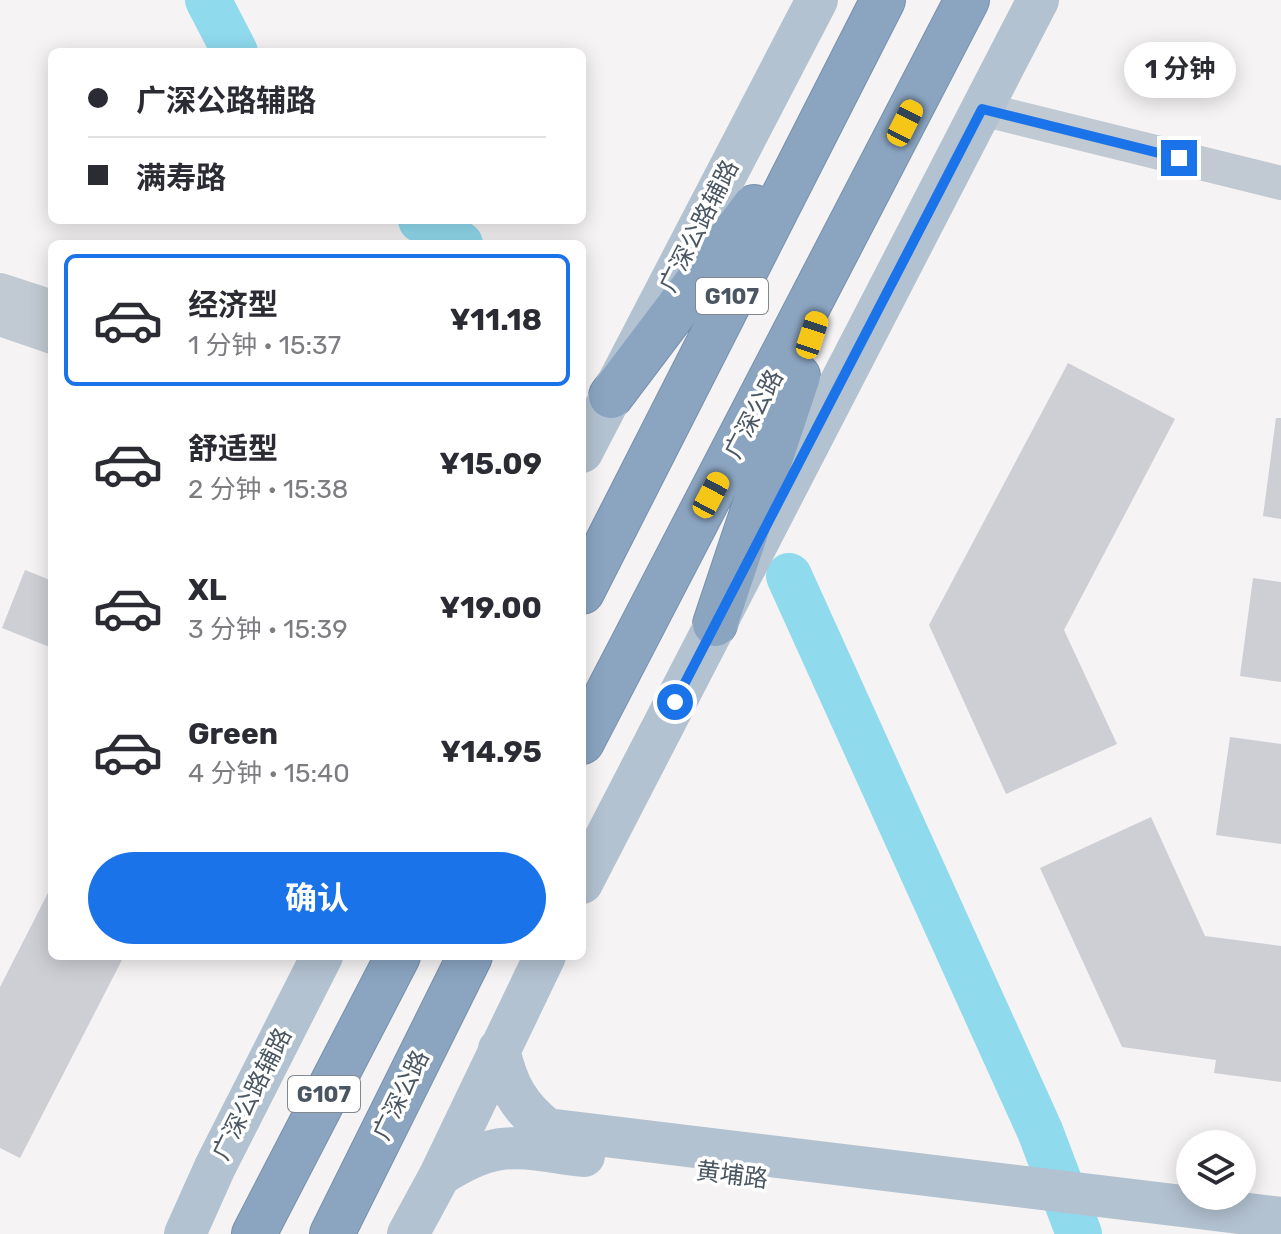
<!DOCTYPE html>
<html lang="zh">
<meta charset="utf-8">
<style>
body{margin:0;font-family:Rubik,"Noto Sans SC",sans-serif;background:#f2f2f3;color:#2b2b33;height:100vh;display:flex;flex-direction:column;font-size:30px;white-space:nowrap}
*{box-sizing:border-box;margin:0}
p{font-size:26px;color:#7c7c81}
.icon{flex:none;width:44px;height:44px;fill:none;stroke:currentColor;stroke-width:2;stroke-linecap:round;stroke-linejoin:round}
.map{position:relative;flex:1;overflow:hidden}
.details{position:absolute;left:48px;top:240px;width:538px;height:720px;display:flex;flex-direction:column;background:#fff;border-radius:12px;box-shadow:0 4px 20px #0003}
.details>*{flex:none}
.banner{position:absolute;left:48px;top:48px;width:538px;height:176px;border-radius:12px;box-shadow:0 4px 20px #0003;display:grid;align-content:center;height:176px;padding:0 40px;background:#fff}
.fabs{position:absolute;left:1176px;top:1130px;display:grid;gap:16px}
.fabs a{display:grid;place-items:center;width:80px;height:80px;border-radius:50%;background:#fff;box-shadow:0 4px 20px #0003;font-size:40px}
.end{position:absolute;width:36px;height:36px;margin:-18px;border:10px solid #1a73e8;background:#fff;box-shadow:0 0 0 4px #fff}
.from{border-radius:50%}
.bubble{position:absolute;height:56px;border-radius:28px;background:#fff;box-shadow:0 4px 20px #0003;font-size:26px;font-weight:700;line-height:56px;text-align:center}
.car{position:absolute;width:24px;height:48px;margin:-24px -12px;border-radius:10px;box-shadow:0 0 6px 2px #0007;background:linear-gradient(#f5c518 24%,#345 0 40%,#f5c518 0 76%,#345 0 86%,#f5c518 0)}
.banner b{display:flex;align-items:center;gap:28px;height:76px;font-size:30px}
.banner b+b{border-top:2px solid #e1e1e2}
.banner i{width:20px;height:20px;background:#2b2b33}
ul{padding:14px 0 0;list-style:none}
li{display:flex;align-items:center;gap:24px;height:132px;margin:0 16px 12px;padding:0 24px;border:4px solid transparent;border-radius:12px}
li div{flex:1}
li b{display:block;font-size:30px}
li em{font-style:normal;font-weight:700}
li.on{border-color:#1a73e8}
li>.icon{width:72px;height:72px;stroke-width:1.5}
.primary-button{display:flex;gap:16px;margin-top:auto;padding:16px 40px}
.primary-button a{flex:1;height:92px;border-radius:48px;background:#1a73e8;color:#fff;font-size:32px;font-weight:700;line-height:92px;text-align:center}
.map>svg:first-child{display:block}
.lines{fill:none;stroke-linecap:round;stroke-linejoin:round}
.river{stroke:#90daee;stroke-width:46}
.building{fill:#cdcfd5}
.highway-casing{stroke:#7690ad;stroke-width:46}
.minor{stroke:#c1cad2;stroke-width:34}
.major{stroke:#b3c2d1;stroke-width:42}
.highway{stroke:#8ba5c1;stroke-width:44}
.route{stroke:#1a73e8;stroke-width:10}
.labels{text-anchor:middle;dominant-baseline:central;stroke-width:7;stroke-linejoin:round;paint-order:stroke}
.shield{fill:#fff;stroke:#808990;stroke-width:2}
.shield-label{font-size:22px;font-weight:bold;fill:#4a5661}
.street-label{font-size:24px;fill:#4a5661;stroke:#fff}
</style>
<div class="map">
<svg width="1281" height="1234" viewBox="0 0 1281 1234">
<rect width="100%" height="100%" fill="#f5f3f3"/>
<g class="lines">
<path class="river" d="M208 0 235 52
M421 220 460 244
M789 576 1040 1131 1079 1234"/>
</g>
<path class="building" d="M1068 363 1175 419 1064 630 1117 744 1006 794 929 625Z
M1276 418H1281V519L1263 516Z
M25 570 50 580 52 575V648L2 628Z
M1253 578 1281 582V682L1240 676Z
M1230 737 1281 744V844L1216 835Z
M1151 817 1205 936 1281 946V1082L1214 1073 1216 1060 1122 1047 1040 868Z
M52 885V956H124L20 1158 0 1148V987Z"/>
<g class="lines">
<g class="highway-casing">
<path id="highway" d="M611 396 754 207
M582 592 883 0
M715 624 798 376
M582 742 967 0
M254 1234 398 956
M332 1234 470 956"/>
</g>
<path class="minor" d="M982 109 1281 183
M0 290 52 307
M0 319 52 337"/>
<path class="major" d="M582 452 817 0
M582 883 1038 0
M499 1049C507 1085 518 1106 547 1129L1281 1218
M440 1175C499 1137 518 1148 584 1156
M185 1234 215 1167 322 956
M408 1234 440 1175 545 956"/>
<use href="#highway" class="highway"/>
</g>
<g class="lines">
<path class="route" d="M675 702 982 109 1179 158"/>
</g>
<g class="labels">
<g class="shield">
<rect x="696" y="278" width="72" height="36" rx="6"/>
<rect x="288" y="1076" width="72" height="36" rx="6"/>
</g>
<g class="shield-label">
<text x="732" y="296">G107</text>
<text x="324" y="1094">G107</text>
</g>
<g class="street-label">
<text transform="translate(699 226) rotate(-63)">广深公路辅路</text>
<text transform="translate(754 414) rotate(-62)">广深公路</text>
<text transform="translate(252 1094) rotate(-63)">广深公路辅路</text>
<text transform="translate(401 1095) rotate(-64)">广深公路</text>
<text transform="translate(732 1175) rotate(7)">黄埔路</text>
</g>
</g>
</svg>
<div class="fabs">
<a><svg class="icon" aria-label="layers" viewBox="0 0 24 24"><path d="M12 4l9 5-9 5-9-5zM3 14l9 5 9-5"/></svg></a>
</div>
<i class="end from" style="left:675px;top:702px"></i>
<i class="end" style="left:1179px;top:158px"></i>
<div class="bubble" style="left:1124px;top:42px;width:112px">1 分钟</div>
<i class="car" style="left:905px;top:123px;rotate:27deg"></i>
<i class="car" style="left:812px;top:335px;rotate:18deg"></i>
<i class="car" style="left:711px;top:495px;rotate:28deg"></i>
<div class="banner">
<b><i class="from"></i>广深公路辅路</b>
<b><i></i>满寿路</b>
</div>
<section class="details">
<ul>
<li class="on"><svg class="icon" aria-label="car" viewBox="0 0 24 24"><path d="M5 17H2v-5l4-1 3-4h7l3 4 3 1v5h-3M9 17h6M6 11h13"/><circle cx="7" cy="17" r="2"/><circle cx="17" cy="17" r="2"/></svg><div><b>经济型</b><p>1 分钟 · 15:37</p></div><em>¥11.18</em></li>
<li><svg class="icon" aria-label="car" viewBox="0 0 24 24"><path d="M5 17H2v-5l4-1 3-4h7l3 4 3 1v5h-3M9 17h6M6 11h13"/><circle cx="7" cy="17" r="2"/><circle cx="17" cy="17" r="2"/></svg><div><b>舒适型</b><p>2 分钟 · 15:38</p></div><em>¥15.09</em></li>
<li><svg class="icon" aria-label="car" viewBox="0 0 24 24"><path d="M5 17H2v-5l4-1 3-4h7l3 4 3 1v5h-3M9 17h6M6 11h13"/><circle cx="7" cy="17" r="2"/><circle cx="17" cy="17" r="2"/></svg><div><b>XL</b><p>3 分钟 · 15:39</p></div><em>¥19.00</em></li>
<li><svg class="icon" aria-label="car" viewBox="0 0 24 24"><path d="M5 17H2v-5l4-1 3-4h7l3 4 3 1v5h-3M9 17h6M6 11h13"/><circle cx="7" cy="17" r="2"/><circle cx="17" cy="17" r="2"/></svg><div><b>Green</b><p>4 分钟 · 15:40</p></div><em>¥14.95</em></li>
</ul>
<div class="primary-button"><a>确认</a></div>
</section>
</div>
